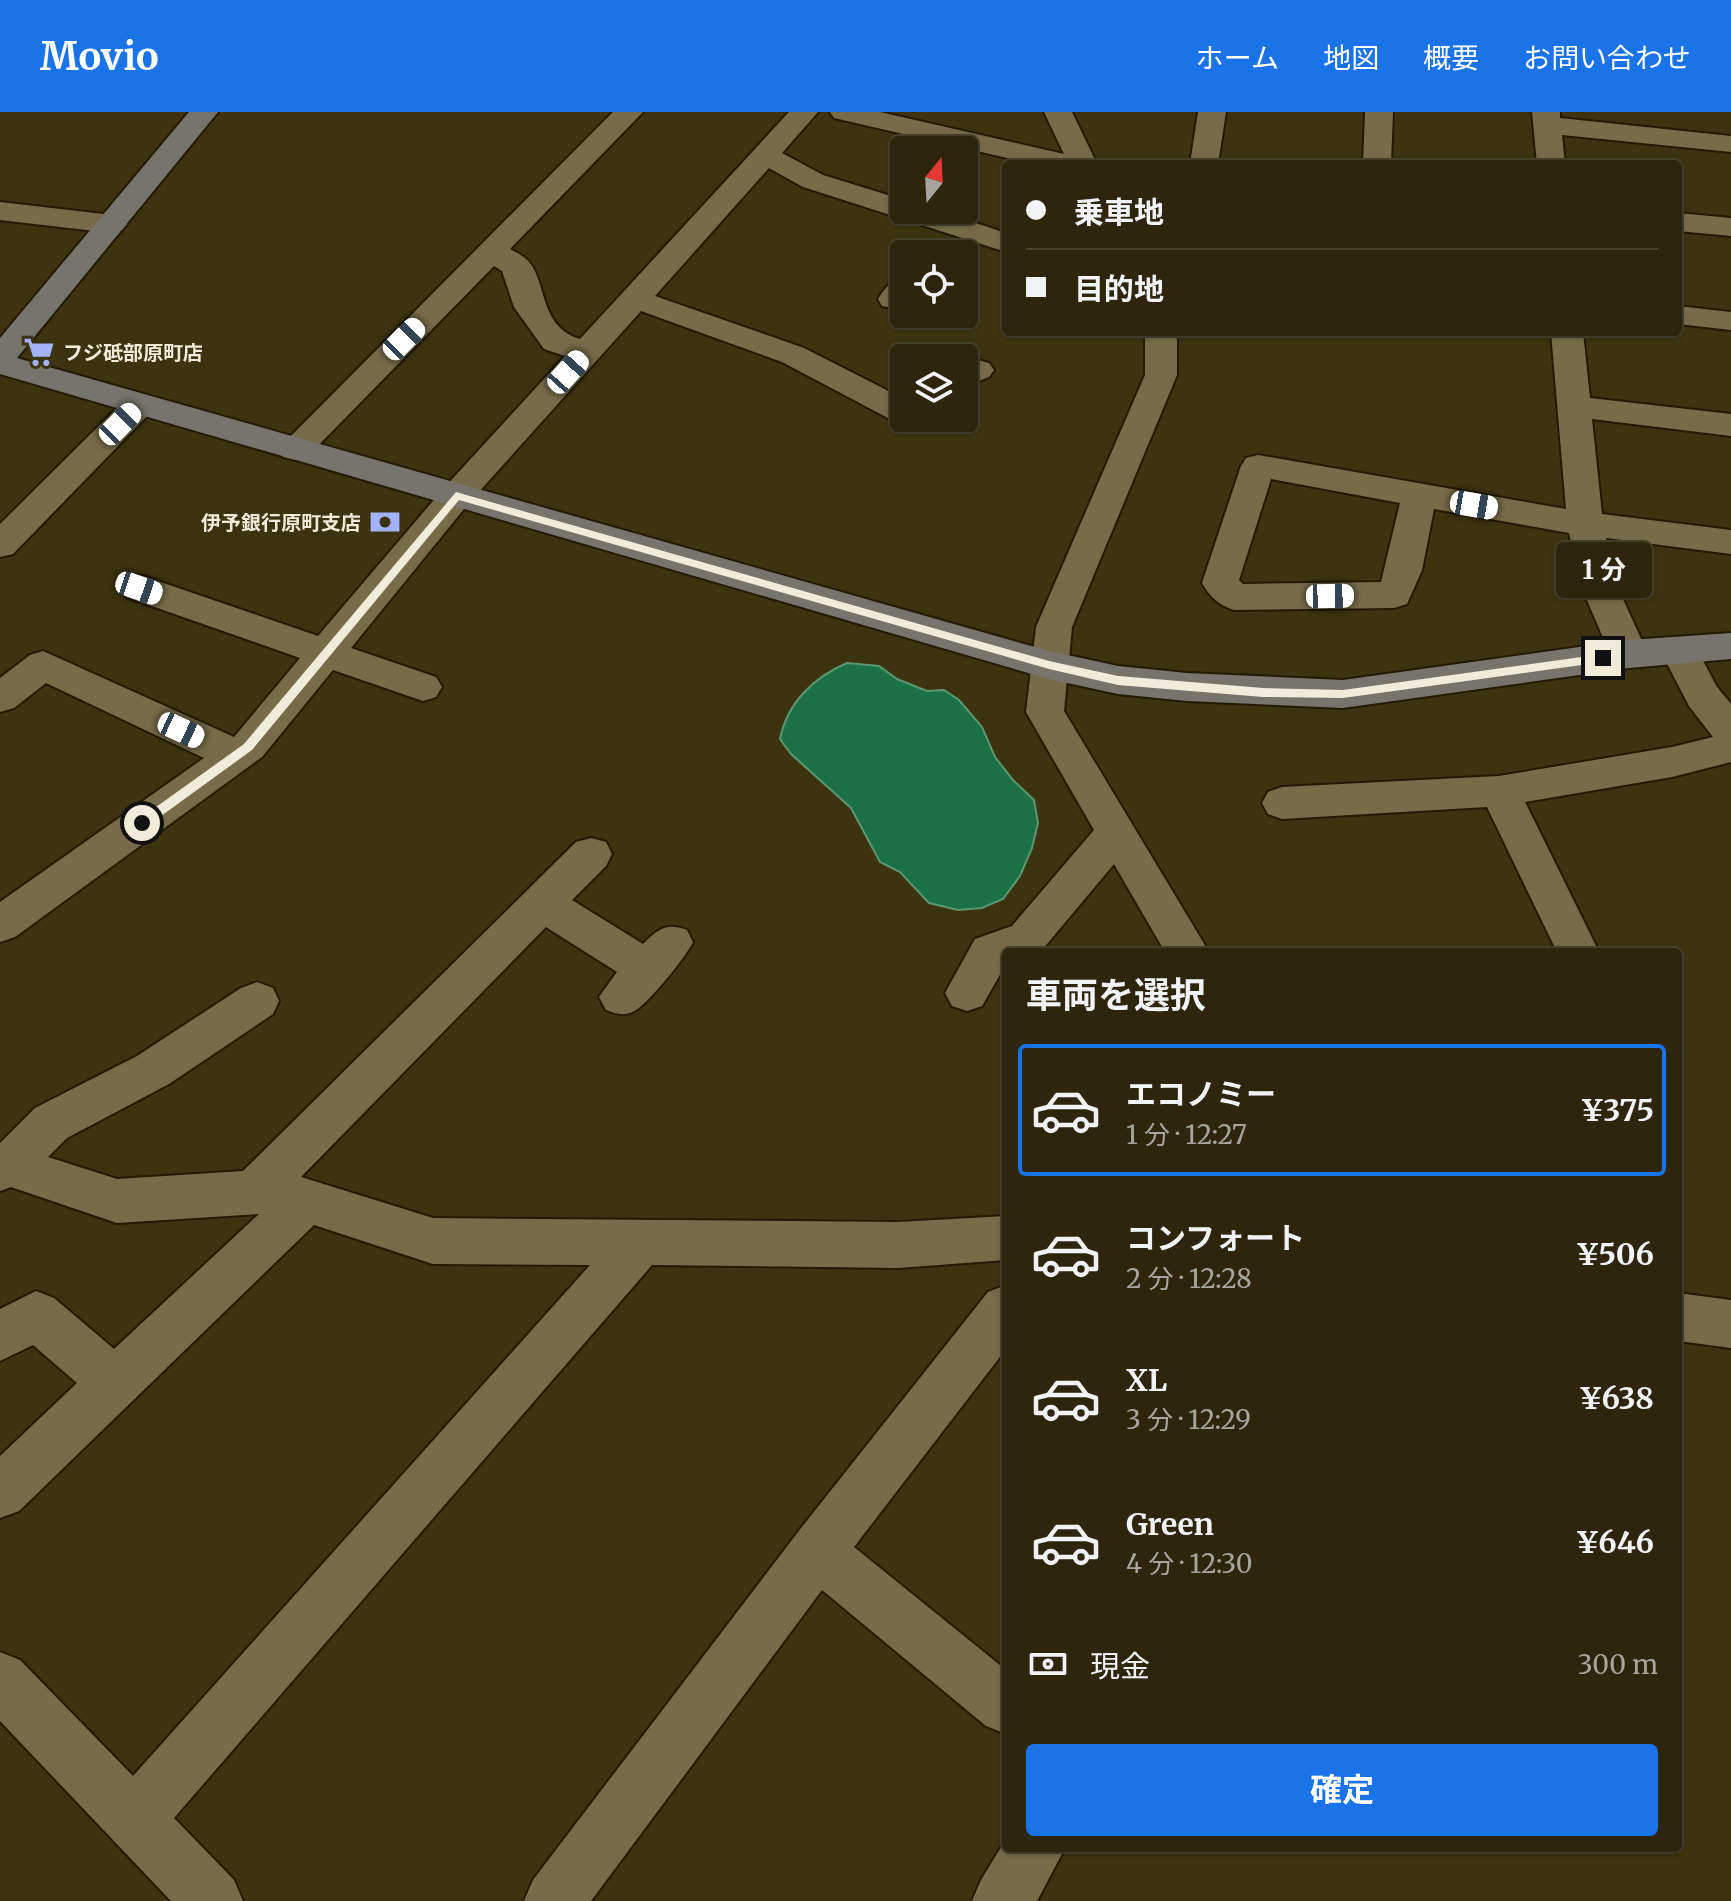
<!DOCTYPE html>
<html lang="ja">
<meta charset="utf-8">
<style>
body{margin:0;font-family:Merriweather,"Noto Sans JP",serif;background:#39321a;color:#f1f3f6;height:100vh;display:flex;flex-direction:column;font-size:30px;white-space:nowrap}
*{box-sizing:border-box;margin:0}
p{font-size:26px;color:#a7a59d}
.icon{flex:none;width:44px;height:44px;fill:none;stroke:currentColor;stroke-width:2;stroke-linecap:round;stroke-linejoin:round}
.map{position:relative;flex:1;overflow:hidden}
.drawer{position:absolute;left:1002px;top:836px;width:680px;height:904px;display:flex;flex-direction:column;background:#2d260c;border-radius:8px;box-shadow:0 2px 6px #0004,0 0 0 2px #48432d}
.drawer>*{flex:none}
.guide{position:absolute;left:1002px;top:48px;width:680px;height:176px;border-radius:8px;box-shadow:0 2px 6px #0004,0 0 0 2px #48432d;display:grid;align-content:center;height:176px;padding:0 24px;background:#2d260c}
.needle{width:52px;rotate:18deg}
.buttons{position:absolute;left:890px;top:24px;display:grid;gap:16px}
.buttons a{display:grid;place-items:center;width:88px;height:88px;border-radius:8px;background:#2d260c;box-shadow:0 2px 6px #0004,0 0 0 2px #48432d;font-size:40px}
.end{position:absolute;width:36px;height:36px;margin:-18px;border:10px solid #f1ecd9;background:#111;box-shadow:0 0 0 4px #111}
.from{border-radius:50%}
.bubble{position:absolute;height:56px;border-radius:8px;background:#2d260c;box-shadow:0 2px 6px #0004,0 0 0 2px #48432d;font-size:26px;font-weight:700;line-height:56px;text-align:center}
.car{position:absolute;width:24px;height:48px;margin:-24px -12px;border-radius:10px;box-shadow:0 0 6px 2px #0007;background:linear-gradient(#fff 24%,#345 0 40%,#fff 0 76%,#345 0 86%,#fff 0)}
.guide b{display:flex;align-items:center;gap:28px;height:76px;font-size:30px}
.guide b+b{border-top:2px solid #48432d}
.guide i{width:20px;height:20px;background:#f1f3f6}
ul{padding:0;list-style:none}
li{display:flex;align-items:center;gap:24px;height:132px;margin:0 16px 12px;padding:0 8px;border:4px solid transparent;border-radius:8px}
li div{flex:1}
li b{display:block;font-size:30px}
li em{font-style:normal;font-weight:700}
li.active{border-color:#1a73e8}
li>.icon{width:72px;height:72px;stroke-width:1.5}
h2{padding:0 24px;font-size:36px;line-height:96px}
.pay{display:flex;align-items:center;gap:20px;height:88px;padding:0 24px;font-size:30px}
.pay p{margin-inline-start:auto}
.action{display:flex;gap:16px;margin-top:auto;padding:16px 24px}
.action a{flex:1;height:92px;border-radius:8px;background:#1a73e8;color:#fff;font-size:32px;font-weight:700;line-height:92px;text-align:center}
header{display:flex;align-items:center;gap:48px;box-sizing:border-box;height:112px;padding:0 40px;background:#1a73e8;color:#fff}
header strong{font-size:38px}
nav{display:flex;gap:44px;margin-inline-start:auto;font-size:28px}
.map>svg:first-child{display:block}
.water{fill:#1b7143;stroke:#5b9670;stroke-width:2}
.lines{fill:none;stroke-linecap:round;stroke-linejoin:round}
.street-casing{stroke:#221b02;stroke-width:4}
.secondary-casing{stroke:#221b02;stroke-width:4}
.street{fill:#766c49;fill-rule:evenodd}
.secondary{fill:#77746e;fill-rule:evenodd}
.route{fill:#f1ecd9}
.labels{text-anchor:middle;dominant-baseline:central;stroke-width:7;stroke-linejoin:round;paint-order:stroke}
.far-poi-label{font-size:20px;font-weight:bold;fill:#f1ecd9;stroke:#3c3310;text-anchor:start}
</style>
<header>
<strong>Movio</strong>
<nav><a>ホーム</a><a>地図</a><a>概要</a><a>お問い合わせ</a></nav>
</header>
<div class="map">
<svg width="1731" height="1789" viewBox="0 0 1731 1789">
<rect width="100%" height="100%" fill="#3c3310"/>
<path class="water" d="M847 551 879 554 897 567 927 579 944 578 959 588 982 615 995 645 1013 668 1034 688 1038 711 1032 736 1020 764 1003 787 982 796 958 798 929 791 900 760 880 750 851 696 791 642 780 627C787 591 814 565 847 551Z"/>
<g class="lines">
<g class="street-casing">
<path id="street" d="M613 0H643L510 137C515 140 522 143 526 147 548 166 537 214 580 227L789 0H818L782 41 823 63 904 88V98H936L1006 121V140L803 75 769 56 655 184 804 236 904 287V306H912L900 309 888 306 782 250 641 199 468 392 351 536 436 565 442 575 436 585 423 589 333 558 262 645 15 825 0 830V790L204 646 46 571 14 596 0 600V566L30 543 43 539 234 625 300 546 126 485 121 476 126 467 139 463 152 467 318 524 444 376 565 244 544 237 514 195 502 159 494 154 307 345 295 348 283 345 278 337Z
M830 0H880L1064 42 1044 0H1072L1097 52H1033L834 6Z
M1198 0H1226L1218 52H1190Z
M1365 0H1393L1391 52H1363Z
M1532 0H1560V6L1731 24V40L1562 23 1565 52H1537Z
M0 90 112 103 122 106 127 112 122 118 112 121 0 108Z
M1678 101 1731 106V124L1678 119Z
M904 165V193L893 196 882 194 878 187C885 176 891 168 904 165Z
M1678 194 1731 200V218L1678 212Z
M1145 220H1177V263L1072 515 1064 599 1209 840H1165L1114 752 1042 838 1006 840V852L982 894 967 899 952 894 945 881 975 827 1012 814 1094 718 1026 600 1036 515 1145 263Z
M1551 220H1583L1590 286 1731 302V324L1592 307 1602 402 1731 418V442L1606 426 1617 474 1648 542 1642 552 1629 556 1616 552 1610 542 1581 474 1569 421 1434 397 1422 458 1407 492 1394 496 1234 498C1219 493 1210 485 1202 471L1241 354 1246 346 1258 343 1566 397ZM1271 367 1400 391 1381 470 1243 472 1239 468Z
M978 248 989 251 994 258 989 265 964 275V252Z
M140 282 152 285 156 292 152 299 13 442 0 445V412L128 285Z
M1679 525 1692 528 1717 575 1731 592V650L1672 665 1525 690 1599 840H1557L1487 695 1282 707 1268 702 1262 691 1268 680 1282 675 1499 664 1672 635 1713 625 1689 594 1660 538 1666 528Z
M591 726 606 730 612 742 606 754 572 788 643 832C658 817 666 810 687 818L693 830C686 845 650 889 636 898 625 905 616 902 606 898L599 885 617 860 546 815 301 1065 433 1106 898 1110 1006 1104V1148L898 1156 652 1153 174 1706 234 1768 243 1789H171L0 1609V1540L20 1548 133 1664 590 1153 433 1152 314 1113 19 1399 0 1406V1344L77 1271 33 1233 0 1249V1197L36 1179 54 1186 114 1237 259 1102 117 1111 11 1075 0 1079V1031L35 996 137 944 241 876 257 870 273 876 279 889 273 902 169 972 67 1026 48 1045 117 1067 243 1059 576 730Z
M1006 1173V1237L854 1435 1006 1558V1622L986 1614 822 1478 591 1789H524L533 1768 798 1420 988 1180Z
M1678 1181 1731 1188V1236L1678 1229Z
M1006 1727V1736H1065L1037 1789H972L981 1768Z"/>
</g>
<g class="secondary-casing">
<path id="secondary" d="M189 0H218L17 246 1049 539 1118 554 1187 561 1343 568 1629 528 1731 521V547L1629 556 1343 596 1187 589 1118 582 1049 567 0 262V226Z"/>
</g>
<use href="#street" class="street"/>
<use href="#secondary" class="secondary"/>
</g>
<path class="route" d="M456 380 1049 549 1118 564 1263 576 1343 578 1603 542 1609 546 1603 550 1343 586 1263 585 1118 573 1049 557 459 388 252 638 146 715H138V708L244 632Z"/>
<defs>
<g id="supermarket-bare" transform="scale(2.4)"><path d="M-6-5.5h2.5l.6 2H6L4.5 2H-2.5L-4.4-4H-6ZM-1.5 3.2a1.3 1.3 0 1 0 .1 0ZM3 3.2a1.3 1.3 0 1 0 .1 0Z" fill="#a3b2fd" stroke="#3c3310" stroke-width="2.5" paint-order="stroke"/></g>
<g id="bank-bare" transform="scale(2.4)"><path d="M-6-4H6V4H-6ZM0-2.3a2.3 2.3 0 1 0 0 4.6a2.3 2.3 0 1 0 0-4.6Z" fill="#a3b2fd" stroke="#3c3310" stroke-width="2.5" paint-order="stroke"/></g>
</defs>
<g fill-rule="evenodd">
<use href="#supermarket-bare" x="39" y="240"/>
<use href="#bank-bare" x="385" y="410"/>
</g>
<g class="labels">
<g class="far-poi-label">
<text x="63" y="240">フジ砥部原町店</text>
<text x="361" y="410" text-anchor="end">伊予銀行原町支店</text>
</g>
</g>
</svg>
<div class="buttons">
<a><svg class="needle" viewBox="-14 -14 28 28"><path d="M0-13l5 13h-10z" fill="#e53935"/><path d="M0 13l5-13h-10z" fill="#a7a59d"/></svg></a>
<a><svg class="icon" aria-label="locate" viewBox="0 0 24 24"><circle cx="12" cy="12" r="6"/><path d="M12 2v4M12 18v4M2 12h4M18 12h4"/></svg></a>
<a><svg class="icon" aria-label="layers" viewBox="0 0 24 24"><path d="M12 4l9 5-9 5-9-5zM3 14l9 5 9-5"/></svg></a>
</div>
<i class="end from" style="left:142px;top:711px"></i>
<i class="end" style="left:1603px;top:546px"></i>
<div class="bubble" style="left:1556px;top:430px;width:96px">1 分</div>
<i class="car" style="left:404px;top:227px;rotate:45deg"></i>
<i class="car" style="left:568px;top:260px;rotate:42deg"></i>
<i class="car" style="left:120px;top:312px;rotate:45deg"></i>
<i class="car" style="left:1474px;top:393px;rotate:100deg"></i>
<i class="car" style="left:139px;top:476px;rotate:109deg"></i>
<i class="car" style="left:1330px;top:484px;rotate:89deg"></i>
<i class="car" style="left:181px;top:618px;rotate:115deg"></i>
<div class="guide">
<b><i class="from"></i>乗車地</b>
<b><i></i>目的地</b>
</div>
<section class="drawer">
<h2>車両を選択</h2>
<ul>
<li class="active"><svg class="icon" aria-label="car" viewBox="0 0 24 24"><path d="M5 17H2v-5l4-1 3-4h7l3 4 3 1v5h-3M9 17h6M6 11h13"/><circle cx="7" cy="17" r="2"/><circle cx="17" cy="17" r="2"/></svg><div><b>エコノミー</b><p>1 分 · 12:27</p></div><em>¥375</em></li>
<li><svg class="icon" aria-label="car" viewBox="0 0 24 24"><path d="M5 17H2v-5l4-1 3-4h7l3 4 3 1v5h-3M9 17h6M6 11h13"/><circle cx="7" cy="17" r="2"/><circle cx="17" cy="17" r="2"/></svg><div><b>コンフォート</b><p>2 分 · 12:28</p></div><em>¥506</em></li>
<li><svg class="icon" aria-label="car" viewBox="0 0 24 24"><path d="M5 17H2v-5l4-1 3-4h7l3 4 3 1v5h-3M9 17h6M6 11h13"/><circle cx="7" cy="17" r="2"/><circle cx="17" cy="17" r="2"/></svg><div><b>XL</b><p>3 分 · 12:29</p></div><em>¥638</em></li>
<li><svg class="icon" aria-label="car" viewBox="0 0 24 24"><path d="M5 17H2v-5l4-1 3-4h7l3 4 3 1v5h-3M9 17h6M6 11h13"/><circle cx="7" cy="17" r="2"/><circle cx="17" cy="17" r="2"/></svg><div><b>Green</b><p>4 分 · 12:30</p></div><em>¥646</em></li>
</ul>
<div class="pay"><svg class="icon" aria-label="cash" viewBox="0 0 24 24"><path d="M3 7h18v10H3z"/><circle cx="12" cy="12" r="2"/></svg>現金<p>300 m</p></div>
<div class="action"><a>確定</a></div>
</section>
</div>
